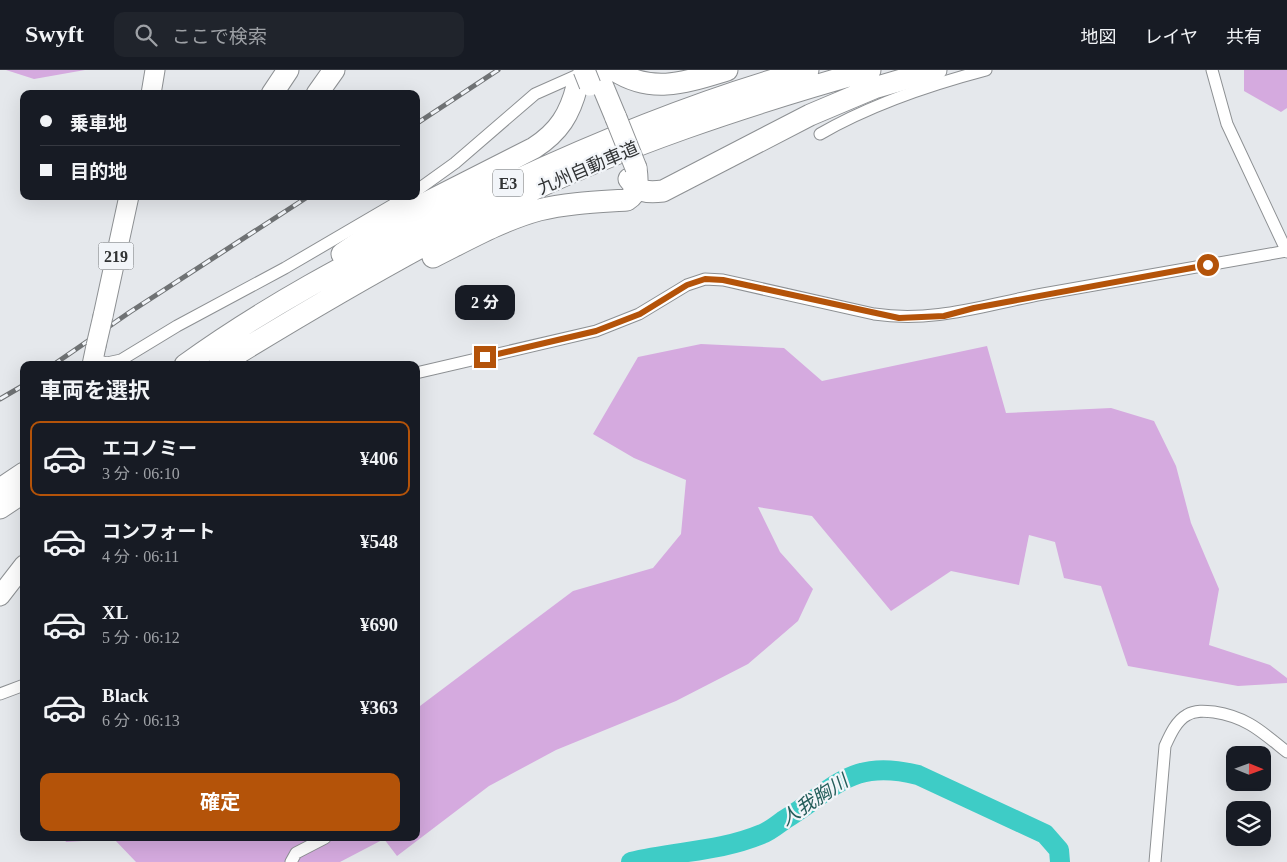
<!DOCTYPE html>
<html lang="ja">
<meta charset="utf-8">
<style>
body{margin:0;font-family:"Times New Roman","Noto Sans JP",serif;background:#20242c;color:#f1f3f6;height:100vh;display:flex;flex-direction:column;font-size:19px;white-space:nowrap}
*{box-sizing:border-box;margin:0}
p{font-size:16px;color:#9ea1a6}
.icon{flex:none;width:28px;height:28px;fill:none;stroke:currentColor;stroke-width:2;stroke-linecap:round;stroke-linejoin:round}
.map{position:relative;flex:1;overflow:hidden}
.sheet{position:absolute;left:20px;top:291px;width:400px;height:480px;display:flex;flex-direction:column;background:#171b24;border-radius:10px;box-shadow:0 5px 20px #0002}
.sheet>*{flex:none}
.top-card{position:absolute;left:20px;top:20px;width:400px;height:110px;border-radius:10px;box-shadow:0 5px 20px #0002;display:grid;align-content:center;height:110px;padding:0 20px;background:#171b24}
.needle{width:32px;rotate:91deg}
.tools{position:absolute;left:1226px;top:676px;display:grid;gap:10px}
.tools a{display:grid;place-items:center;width:45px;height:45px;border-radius:10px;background:#171b24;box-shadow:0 5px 20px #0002;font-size:25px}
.end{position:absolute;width:22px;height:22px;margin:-11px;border:6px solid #b45309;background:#fff;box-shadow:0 0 0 2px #fff}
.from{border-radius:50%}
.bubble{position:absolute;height:35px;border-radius:10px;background:#171b24;box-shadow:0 5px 20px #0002;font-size:16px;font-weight:700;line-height:35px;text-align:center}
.top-card b{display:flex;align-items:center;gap:18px;height:48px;font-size:19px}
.top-card b+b{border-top:1px solid #363941}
.top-card i{width:12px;height:12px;background:#f1f3f6}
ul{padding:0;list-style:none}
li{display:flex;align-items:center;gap:15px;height:75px;margin:0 10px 8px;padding:0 10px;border:2px solid transparent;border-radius:10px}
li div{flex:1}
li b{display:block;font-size:19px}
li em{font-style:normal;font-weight:700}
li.current{border-color:#b45309}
li>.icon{width:45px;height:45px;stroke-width:1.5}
h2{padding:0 20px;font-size:22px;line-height:60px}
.primary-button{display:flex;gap:10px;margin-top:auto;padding:10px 20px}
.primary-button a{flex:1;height:58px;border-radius:10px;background:#b45309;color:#fff;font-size:20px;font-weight:700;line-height:58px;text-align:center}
header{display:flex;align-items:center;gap:30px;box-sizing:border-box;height:70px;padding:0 25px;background:#171b24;border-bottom:1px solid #363941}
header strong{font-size:24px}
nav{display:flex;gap:28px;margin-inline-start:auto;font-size:18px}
.search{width:350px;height:45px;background:#20242c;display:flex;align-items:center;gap:12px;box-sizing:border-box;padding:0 18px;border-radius:10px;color:#9ea1a6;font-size:19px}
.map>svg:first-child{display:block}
.green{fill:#d5aadf}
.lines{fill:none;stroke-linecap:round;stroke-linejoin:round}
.river{stroke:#3eccc6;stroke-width:20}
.minor-casing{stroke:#8d9093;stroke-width:13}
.trunk-casing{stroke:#8d9093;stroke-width:21}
.motorway-casing{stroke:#8d9093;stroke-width:23}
.minor{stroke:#fff;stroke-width:11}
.trunk{stroke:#fff;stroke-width:19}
.motorway{stroke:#fff;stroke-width:21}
.rail-casing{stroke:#6f7274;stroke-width:5}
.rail{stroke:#f2f5f9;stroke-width:3;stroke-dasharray:9;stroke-linecap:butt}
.trunk-bridge-casing{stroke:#8d9093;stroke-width:21;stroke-linecap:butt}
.motorway-bridge-casing{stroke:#8d9093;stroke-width:23;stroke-linecap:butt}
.trunk-bridge{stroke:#fff;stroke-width:19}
.motorway-bridge{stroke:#fff;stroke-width:21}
.route{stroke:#b45309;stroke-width:6}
.labels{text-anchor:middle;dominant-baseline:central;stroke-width:4.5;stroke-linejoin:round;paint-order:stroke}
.shield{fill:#f2f5f9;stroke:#6b6d6f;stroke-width:1}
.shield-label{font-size:16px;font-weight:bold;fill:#313334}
.street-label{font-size:18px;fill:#313334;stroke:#f2f5f9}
.water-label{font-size:19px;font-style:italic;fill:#255e5b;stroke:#f2f5f9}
</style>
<header>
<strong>Swyft</strong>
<div class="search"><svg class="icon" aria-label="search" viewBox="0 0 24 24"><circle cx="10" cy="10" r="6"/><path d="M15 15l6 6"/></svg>ここで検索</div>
<nav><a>地図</a><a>レイヤ</a><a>共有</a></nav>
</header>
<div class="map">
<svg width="1287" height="792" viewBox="0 0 1287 792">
<rect width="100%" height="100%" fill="#e5e8ec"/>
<path class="green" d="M6 0H85L34 9Z
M1244 0H1287V38L1281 42 1244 21Z
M701 274 784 278 822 311 987 276 1006 343 1111 338 1154 351 1176 396 1191 453 1219 519 1209 575 1270 595 1287 608V613L1238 616 1128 596 1101 516 1064 508 1055 472 1029 465 1019 515 951 501 891 541 812 446 758 437 780 482 813 519 798 551 748 594 676 631 556 680 489 716 397 786 384 769 340 792H136L114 769 66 772 64 768H416V639L573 521 653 498 681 464 686 410 634 388 593 364 638 287Z"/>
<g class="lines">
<path class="river" d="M631 792C675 781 719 782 762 764 770 761 777 755 784 750 836 718 851 688 918 705L1045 764 1059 780 1060 792"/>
<g class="minor-casing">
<path id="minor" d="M1212 0 1227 54 1287 182
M820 64C872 34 929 15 986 0
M416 121 455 93 535 24 589 0
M93 290 107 293 121 290 177 256 285 198 408 126
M416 303 596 261 639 244 687 215 705 209 723 210 874 244C935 253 983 235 1043 224 1124 209 1206 196 1287 181
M0 624 24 615
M291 792 296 783 325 768
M1155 792 1165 676C1170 665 1176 651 1187 645 1195 640 1205 641 1214 642 1247 647 1262 662 1287 682"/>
</g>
<g class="trunk-casing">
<path id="trunk" d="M151 24 155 0
M103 246 129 126
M92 295 96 276
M0 526 24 495"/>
</g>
<g class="motorway-casing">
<path id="motorway" d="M596 0 616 48
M614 0C652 25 687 12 727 0
M272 24 288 0
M317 24 334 0
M629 109C638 122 647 123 663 121L810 45 874 18 936 0
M342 184 392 150 534 78C559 62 570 44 577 16
M433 187C467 170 502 150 539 140 567 133 597 132 627 130 639 122 638 112 636 98
M185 295C265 237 352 191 440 147 558 88 681 35 808 0
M219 295C313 237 407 182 505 133 621 76 746 35 870 0
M0 419 24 403
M0 438 24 422"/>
</g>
<use href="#minor" class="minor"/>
<use href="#trunk" class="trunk"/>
<use href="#motorway" class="motorway"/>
<g class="rail-casing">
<path id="rail" d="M416 54 498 0
M53 295 130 242 309 126
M0 329 24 315"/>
</g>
<use href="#rail" class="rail"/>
<g class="trunk-bridge-casing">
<path id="trunk-bridge" d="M96 276 103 246"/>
</g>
<g class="motorway-bridge-casing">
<path id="motorway-bridge" d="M584 0 590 15
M616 48 636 98"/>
</g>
<use href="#trunk-bridge" class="trunk-bridge"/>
<use href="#motorway-bridge" class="motorway-bridge"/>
</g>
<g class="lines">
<path class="route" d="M485 287 596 261 640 244 687 215 705 209 723 210 899 248 944 246 974 238 1208 195"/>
</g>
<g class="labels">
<g class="shield">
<rect x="493" y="99.5" width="30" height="27" rx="4"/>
<rect x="98.5" y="172.5" width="35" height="27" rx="4"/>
</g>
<g class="shield-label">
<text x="508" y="113">E3</text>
<text x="116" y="186">219</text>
</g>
<g class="street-label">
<text transform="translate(588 98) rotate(-23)">九州自動車道</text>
</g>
<g class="water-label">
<text transform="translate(814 730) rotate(-33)">人我胸川</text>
</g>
</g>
</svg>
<div class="tools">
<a><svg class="needle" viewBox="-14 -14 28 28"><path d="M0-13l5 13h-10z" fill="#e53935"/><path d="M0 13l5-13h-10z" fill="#9ea1a6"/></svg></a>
<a><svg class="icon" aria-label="layers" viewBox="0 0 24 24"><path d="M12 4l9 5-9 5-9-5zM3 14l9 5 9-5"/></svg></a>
</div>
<i class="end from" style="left:1208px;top:195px"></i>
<i class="end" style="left:485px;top:287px"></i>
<div class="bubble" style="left:455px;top:215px;width:60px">2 分</div>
<div class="top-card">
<b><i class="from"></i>乗車地</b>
<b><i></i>目的地</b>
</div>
<section class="sheet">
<h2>車両を選択</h2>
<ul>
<li class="current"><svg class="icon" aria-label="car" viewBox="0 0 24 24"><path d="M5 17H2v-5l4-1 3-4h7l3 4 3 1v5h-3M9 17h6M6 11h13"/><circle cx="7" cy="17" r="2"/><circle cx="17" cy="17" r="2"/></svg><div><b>エコノミー</b><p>3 分 · 06:10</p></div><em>¥406</em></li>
<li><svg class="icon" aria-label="car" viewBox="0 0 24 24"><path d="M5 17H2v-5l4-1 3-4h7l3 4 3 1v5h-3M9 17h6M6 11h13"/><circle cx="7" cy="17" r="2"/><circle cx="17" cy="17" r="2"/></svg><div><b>コンフォート</b><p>4 分 · 06:11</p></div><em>¥548</em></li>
<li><svg class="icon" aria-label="car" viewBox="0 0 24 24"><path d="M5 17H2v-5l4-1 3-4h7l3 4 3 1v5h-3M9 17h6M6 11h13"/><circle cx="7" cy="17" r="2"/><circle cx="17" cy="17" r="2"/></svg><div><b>XL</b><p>5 分 · 06:12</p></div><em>¥690</em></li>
<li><svg class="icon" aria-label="car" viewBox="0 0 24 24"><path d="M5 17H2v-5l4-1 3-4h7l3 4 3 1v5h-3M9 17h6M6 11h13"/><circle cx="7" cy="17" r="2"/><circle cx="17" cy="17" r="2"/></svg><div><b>Black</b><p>6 分 · 06:13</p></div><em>¥363</em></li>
</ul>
<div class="primary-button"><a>確定</a></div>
</section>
</div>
